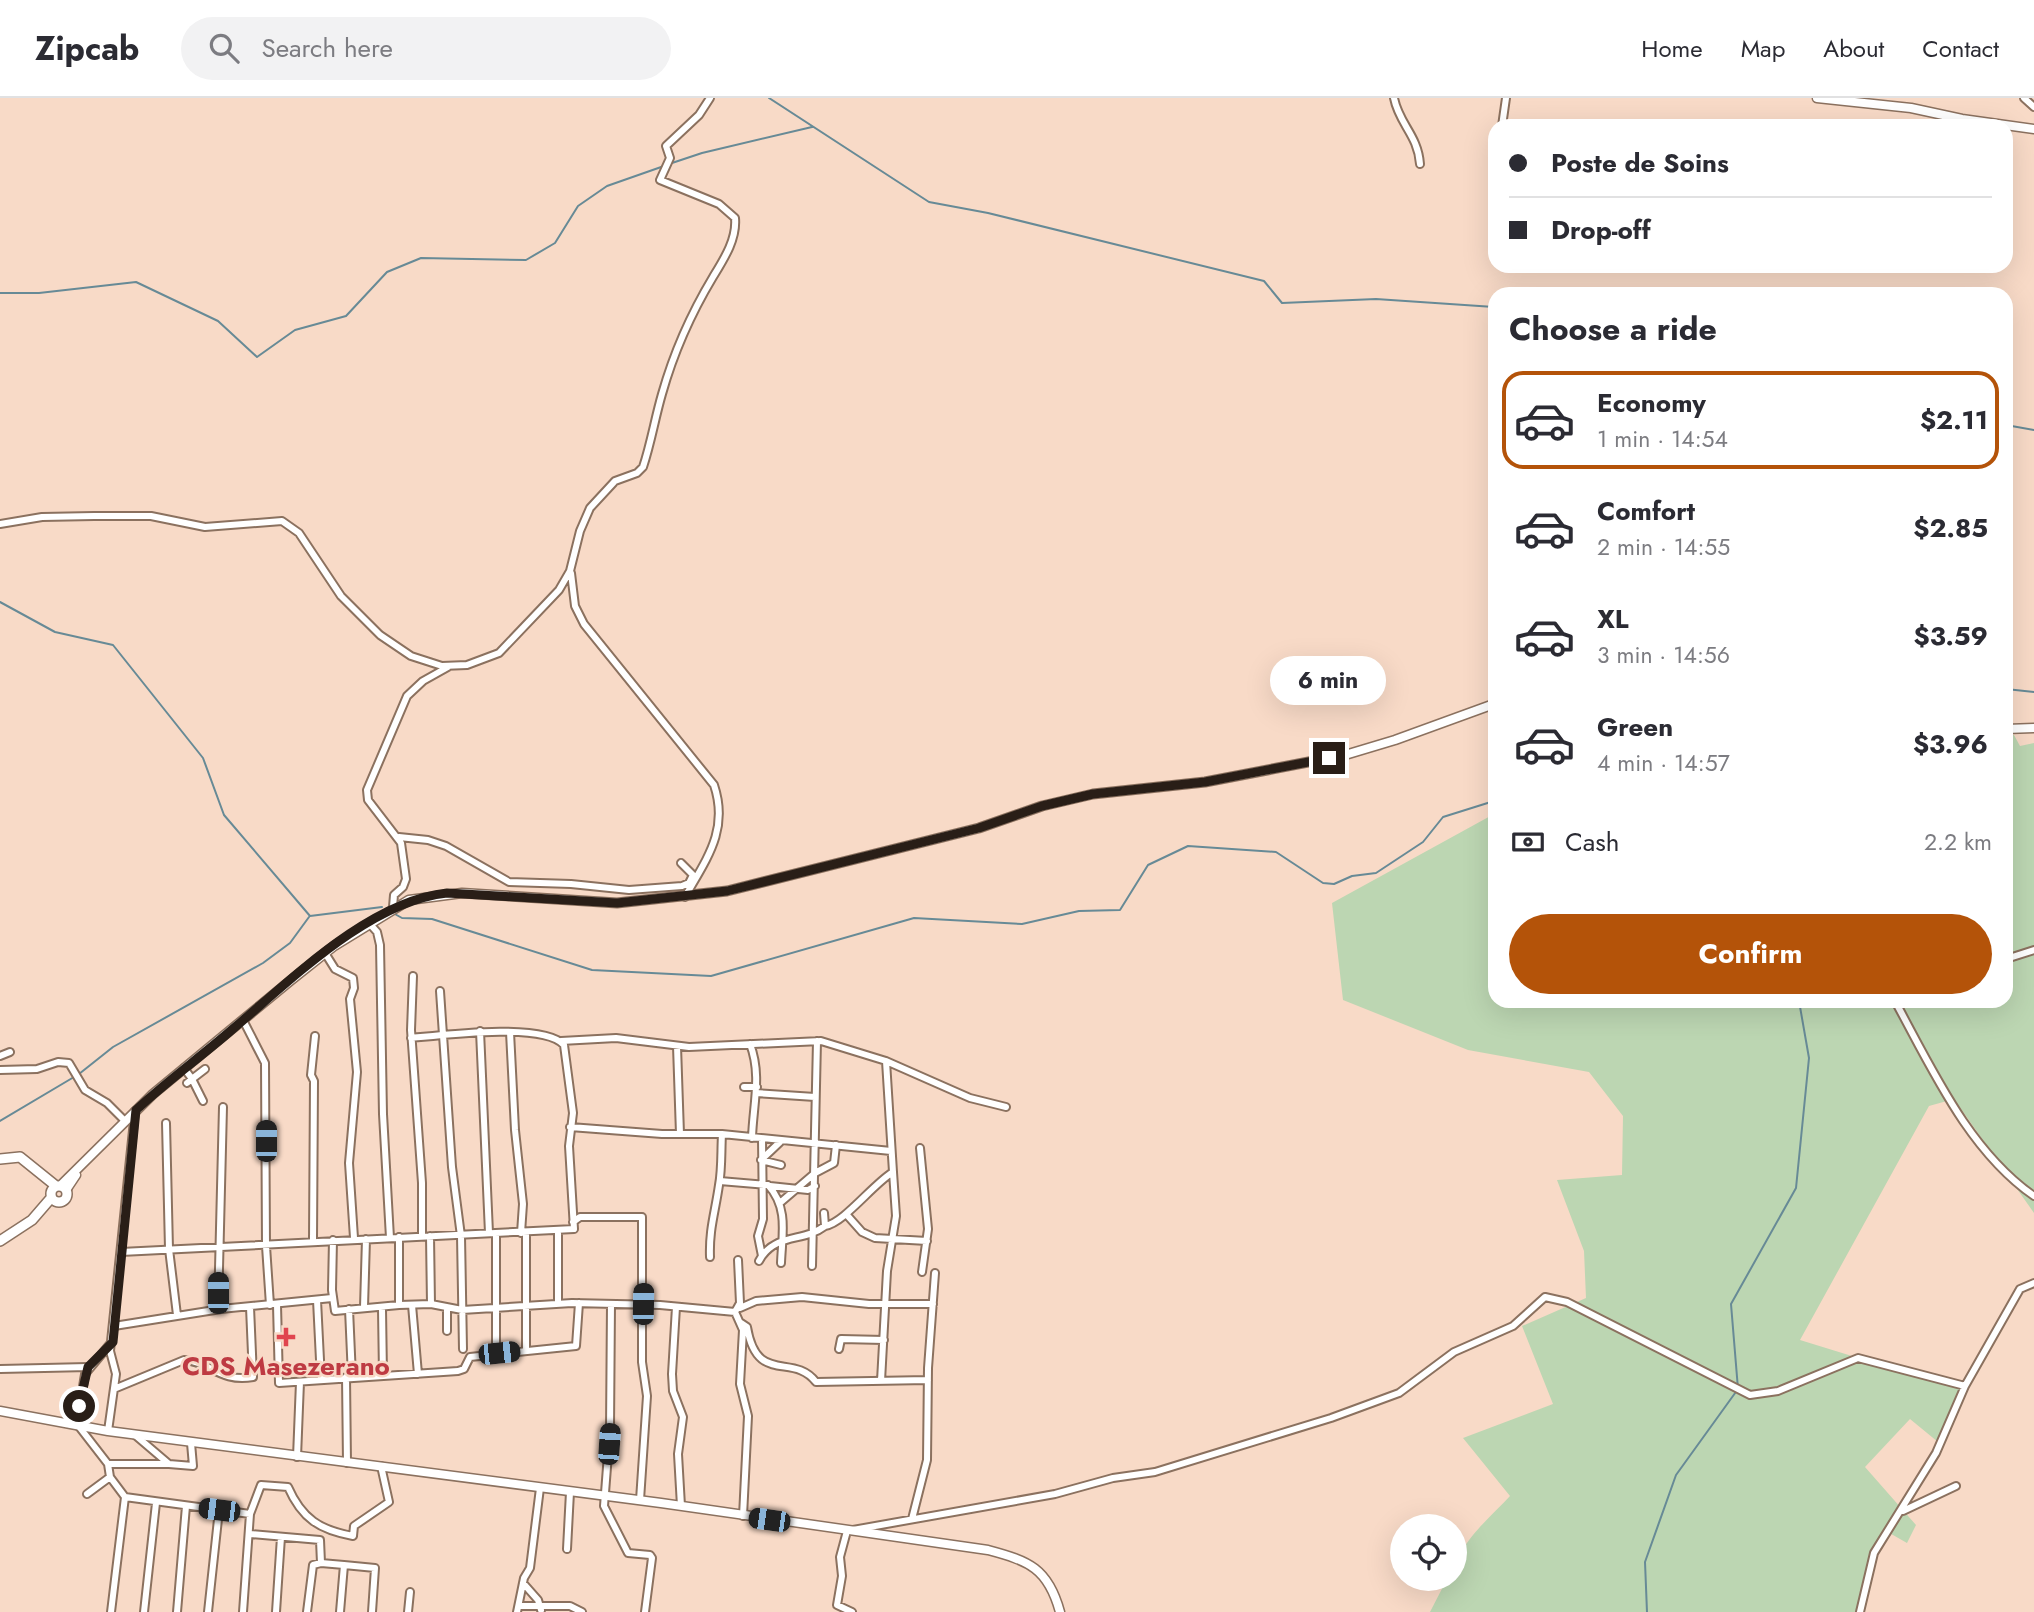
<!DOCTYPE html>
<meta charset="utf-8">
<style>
body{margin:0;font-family:Jost,sans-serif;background:#f2f2f3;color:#2b2b33;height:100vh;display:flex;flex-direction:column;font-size:26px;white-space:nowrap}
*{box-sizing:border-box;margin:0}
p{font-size:23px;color:#7c7c81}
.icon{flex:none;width:38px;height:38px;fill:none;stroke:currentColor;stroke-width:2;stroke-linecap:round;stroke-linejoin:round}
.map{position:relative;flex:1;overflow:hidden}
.panel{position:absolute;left:1488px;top:189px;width:525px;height:721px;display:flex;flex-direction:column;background:#fff;border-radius:21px;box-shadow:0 7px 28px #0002}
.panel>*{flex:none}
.guide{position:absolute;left:1488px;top:21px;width:525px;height:154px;border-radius:21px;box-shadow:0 7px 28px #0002;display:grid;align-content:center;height:154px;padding:0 21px;background:#fff}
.buttons{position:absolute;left:1390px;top:1416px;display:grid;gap:14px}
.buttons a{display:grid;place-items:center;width:77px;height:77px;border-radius:50%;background:#fff;box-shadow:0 7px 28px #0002;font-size:35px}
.end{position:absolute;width:32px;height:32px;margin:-16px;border:9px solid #291e17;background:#fff;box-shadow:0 0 0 4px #fff}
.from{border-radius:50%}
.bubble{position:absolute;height:49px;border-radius:24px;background:#fff;box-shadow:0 7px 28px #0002;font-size:23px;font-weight:700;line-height:49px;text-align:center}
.car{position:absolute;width:21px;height:42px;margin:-21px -10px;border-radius:9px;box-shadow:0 0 5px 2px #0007;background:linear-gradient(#222 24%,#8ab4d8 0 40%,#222 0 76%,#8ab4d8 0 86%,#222 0)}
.guide b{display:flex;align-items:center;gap:24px;height:66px;font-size:26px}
.guide b+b{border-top:2px solid #e1e1e2}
.guide i{width:18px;height:18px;background:#2b2b33}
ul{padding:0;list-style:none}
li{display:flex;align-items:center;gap:21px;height:98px;margin:0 14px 10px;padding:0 7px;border:4px solid transparent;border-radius:21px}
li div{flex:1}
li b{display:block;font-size:26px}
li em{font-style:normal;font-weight:700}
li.selected{border-color:#b45309}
li>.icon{width:63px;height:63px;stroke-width:1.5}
h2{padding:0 21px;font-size:32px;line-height:84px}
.pay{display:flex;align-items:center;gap:18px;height:77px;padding:0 21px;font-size:26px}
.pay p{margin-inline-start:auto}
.cta{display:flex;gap:14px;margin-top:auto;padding:14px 21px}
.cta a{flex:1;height:80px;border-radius:42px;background:#b45309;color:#fff;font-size:28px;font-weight:700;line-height:80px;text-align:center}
header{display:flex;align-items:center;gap:42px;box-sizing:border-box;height:98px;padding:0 35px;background:#fff;border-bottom:2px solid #e1e1e2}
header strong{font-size:33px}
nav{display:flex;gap:38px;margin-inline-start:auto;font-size:24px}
.search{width:490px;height:63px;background:#f2f2f3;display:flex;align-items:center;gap:18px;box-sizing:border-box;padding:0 24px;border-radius:38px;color:#7c7c81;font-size:26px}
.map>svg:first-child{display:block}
.green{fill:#bcd6b2}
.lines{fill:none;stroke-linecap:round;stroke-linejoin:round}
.stream{stroke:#678a96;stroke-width:2}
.minor-casing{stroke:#8b715f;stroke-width:10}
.major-casing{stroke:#8b715f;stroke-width:11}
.highway-casing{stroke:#8b715f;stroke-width:12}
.minor{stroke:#fff;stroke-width:6}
.major{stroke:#fff;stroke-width:8}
.highway{stroke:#fff;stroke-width:9}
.route{stroke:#291e17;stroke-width:9}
.health-dot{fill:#e0444e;stroke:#f8dac7;stroke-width:2.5}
.labels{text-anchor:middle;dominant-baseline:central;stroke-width:5;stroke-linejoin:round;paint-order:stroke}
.health-label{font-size:26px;font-weight:bold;fill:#be3a42;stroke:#f8dac7}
</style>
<header>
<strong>Zipcab</strong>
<div class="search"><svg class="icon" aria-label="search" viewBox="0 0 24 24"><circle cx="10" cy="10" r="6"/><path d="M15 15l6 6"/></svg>Search here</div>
<nav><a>Home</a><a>Map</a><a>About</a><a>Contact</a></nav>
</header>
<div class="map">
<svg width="2034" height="1514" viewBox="0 0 2034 1514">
<rect width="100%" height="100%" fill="#f8dac7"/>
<path class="green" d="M2006 637H2014L2020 648 2034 645V1115L1954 1001 1929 1008 1800 1242 1962 1292 1938 1344 1910 1321 1865 1369 1916 1427 1907 1445 1886 1433 1870 1461 1859 1514H1430L1447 1481 1454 1480C1454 1448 1490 1420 1510 1398L1463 1340 1553 1306 1522 1228 1586 1200 1584 1153 1557 1082 1622 1077 1623 1018 1589 974 1468 952 1343 902 1332 805 1494 716V903H2006Z"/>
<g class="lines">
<path class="stream" d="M769 0 929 104 988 115 1264 183 1282 205 1376 201 1494 209
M669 66 702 55 812 29
M0 195H39L136 184 218 223 257 259 295 232 346 218 387 174 421 160 526 162 555 145 578 108 607 88 664 68
M2006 327 2034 332
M0 504 55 534 113 547 203 660 224 717 310 818 382 809
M2006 591 2034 594
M393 815 402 820 432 821 592 872 711 878 914 820 1022 826 1079 813 1120 812 1148 767 1188 748 1276 754 1323 785 1334 786 1352 778 1376 775 1423 744 1443 719 1494 703
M79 976 113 949 263 865 290 845 309 819
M0 1023 74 979
M1647 1514 1645 1464 1676 1377 1738 1291 1731 1206 1796 1090 1809 960 1799 903"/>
<g class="minor-casing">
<path id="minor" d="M1394 0C1399 26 1418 37 1420 66
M2024 0 2034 9
M1502 28 1506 0
M0 426 42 419 94 418H151L205 429 282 423 299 435 341 498 380 537 411 558 442 568 467 567 499 555 559 492 570 473 580 433 590 410 615 383 637 375 643 369C651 345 655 320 662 296 673 257 692 214 713 179 724 161 737 141 735 120L719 106 660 82 670 60 666 48 699 17 710 0
M571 475 575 508 584 526 714 687C729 732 707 760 685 799
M399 739 428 742 446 748 509 784 571 786 629 792 682 788 689 785 693 777 681 765
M393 809 394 797 403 789 406 781 401 745 368 702 367 692 407 598 423 583 448 569
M369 825 377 834 380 847 383 1016 390 1140
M325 855 335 871 353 880 354 890 350 901 357 974 349 1065 354 1140
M2006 861 2034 852
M413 878 411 932 422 1085V1138
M440 893 452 1069 461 1138 463 1251
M1895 903C1932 971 1969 1053 2034 1098
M243 922 265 965 266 1148 270 1207
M480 933 489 1135
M510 934 515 1032 523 1106 521 1135
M561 943 616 940 689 949 821 943 886 963 970 1000 1006 1009
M750 946C762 977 753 1007 752 1040
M677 948 680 1036
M0 958 10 954
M184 970 192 981 205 971
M0 972 37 971 58 964 69 965 85 992 107 1005 125 1023
M187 985 192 981 203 1003
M744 989H757
M756 995 815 999
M166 1025 169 1151 177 1217
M570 1029 662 1036H722L891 1053
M920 1050 928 1131 922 1174
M761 1062 780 1044
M761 1062 781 1067
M720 1083 768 1087C789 1110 782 1137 781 1165
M770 1088 808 1092 815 1088
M781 1104 815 1075 834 1065 836 1047
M846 1116 862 1134 875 1140 927 1143
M573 1124 580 1119H642V1264L647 1298 640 1402
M825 1128C844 1125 873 1086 893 1074L886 963
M496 1135V1255
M430 1138 431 1206
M313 1142 314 983 311 977 315 938
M333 1142 332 1192 335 1213 399 1207 431 1206 462 1212 572 1205 660 1207 735 1214 740 1205 738 1162
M121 1154 574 1131 569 1048 573 1015 564 947C544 924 442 937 411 940
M762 1158C779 1135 804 1144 825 1128L824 1115
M710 1159C709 1131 715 1115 719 1087 722 1071 721 1053 722 1036
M759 1163 762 1158 758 1138 763 1121 762 1041
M812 1168 817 943
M317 1202 321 1282
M558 1205V1132
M611 1206 610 1330 604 1408 628 1455 650 1457 652 1460 645 1514
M277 1207 279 1285 458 1273 464 1271 470 1259 576 1248 579 1205
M399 1207V1139
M412 1207 418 1276
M364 1209 366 1141
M676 1209 672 1276 673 1293 683 1319 678 1356 681 1408
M740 1210 756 1203 802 1199 869 1206H933
M218 1211 223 1009
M349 1211 352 1279
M382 1211 383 1277
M735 1214 743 1232 740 1286 748 1318 743 1418
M741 1225 747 1229C757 1288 793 1254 816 1284L928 1282
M114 1228 221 1211 332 1200
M447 1233V1210
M110 1246 85 1276 77 1326 108 1366 110 1379 125 1399 111 1514
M839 1251 841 1241 884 1242
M526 1252V1134
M0 1271 88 1269
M346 1279 347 1365
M881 1283 887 1173 896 1118 893 1074
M114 1291 184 1262C209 1263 220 1285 253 1279L250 1209
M108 1333 116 1276 110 1253 135 1013
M135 1337 169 1366 193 1368 191 1345
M297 1359 300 1284
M108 1366H169
M87 1396 110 1379
M125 1399 250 1416
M1903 1413 1956 1388
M912 1421 927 1362 928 1270 935 1175
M250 1436 320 1442 321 1465 344 1467 340 1514
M567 1451 570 1394
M344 1467 375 1470 372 1514
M523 1485 538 1502 541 1512
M519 1508H570L582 1514
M144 1514 156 1405
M177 1514 186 1408
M208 1514 219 1412
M243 1514 250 1416 261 1387 288 1389C302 1421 320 1432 353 1438L354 1428 389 1404 381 1368
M276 1514 281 1439
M307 1514 313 1467 321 1465
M408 1514 410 1494
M517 1514 524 1480 530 1470 540 1390
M852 1514 837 1507 842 1478 840 1459 847 1433 1055 1396 1113 1380 1155 1374 1331 1320 1399 1295 1454 1254 1513 1228 1545 1199 1567 1204 1750 1297 1778 1293 1858 1260 1965 1288
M1860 1514 1874 1455 1936 1355 1965 1288 2020 1191 2034 1185"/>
</g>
<g class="major-casing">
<path id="major" d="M1817 0 1911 10 1962 21 2034 31
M2006 631 2034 630
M60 1088 153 996 290 883 334 848 409 802 462 795 617 805 727 793 979 730 1042 708 1093 696 1205 684 1345 657 1395 642 1494 606
M66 1092 76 1077
M0 1313 108 1333 661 1405 988 1452C1029 1463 1048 1470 1060 1514"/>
</g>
<g class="highway-casing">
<path id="highway" d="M0 1061 20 1059 56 1088
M51 1096a8 8 0 1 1 16 0a8 8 0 1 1-16 0Z
M0 1143 32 1122 51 1100"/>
</g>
<use href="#minor" class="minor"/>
<use href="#major" class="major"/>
<use href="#highway" class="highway"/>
</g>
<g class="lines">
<path class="route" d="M79 1308 88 1269 113 1244 136 1012C167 983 202 958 234 930 292 881 370 803 447 795L617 805 727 793 979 730 1042 708 1093 696 1205 684 1329 660"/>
</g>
<path class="health-dot" d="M282.5 1228.5h7v7h7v7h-7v7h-7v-7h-7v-7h7z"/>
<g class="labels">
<g class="health-label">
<text x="286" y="1268">CDS Masezerano</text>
</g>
</g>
</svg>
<div class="buttons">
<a><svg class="icon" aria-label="locate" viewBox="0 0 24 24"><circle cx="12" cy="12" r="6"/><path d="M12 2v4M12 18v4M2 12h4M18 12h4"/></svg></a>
</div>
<i class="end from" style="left:79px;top:1308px"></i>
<i class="end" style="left:1329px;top:660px"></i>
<div class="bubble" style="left:1270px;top:558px;width:116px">6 min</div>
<i class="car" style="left:266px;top:1043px;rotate:0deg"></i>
<i class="car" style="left:218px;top:1195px;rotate:0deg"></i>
<i class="car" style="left:643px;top:1206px;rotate:1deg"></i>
<i class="car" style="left:499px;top:1255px;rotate:84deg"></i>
<i class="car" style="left:609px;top:1346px;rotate:4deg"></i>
<i class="car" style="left:219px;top:1412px;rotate:277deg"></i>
<i class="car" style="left:769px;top:1422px;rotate:278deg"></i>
<div class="guide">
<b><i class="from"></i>Poste de Soins</b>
<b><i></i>Drop-off</b>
</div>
<section class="panel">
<h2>Choose a ride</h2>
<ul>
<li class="selected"><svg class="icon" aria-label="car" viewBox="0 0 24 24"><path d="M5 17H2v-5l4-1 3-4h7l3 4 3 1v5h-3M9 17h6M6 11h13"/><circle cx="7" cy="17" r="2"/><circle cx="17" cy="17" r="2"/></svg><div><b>Economy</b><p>1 min · 14:54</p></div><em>$2.11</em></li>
<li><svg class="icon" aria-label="car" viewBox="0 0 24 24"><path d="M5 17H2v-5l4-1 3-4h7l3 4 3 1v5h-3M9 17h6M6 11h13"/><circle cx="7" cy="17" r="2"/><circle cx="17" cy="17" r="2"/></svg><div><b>Comfort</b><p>2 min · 14:55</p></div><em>$2.85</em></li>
<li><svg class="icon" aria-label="car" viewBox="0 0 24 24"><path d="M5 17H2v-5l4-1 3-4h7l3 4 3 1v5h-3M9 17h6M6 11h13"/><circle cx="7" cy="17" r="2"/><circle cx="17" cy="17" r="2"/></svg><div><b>XL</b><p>3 min · 14:56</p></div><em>$3.59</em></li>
<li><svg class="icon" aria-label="car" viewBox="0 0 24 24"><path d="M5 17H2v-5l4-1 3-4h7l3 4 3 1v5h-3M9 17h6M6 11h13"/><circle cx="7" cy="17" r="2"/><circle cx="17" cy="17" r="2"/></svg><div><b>Green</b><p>4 min · 14:57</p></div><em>$3.96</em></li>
</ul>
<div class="pay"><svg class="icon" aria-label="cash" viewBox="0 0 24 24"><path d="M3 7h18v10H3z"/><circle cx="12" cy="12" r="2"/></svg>Cash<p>2.2 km</p></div>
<div class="cta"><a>Confirm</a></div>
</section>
</div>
